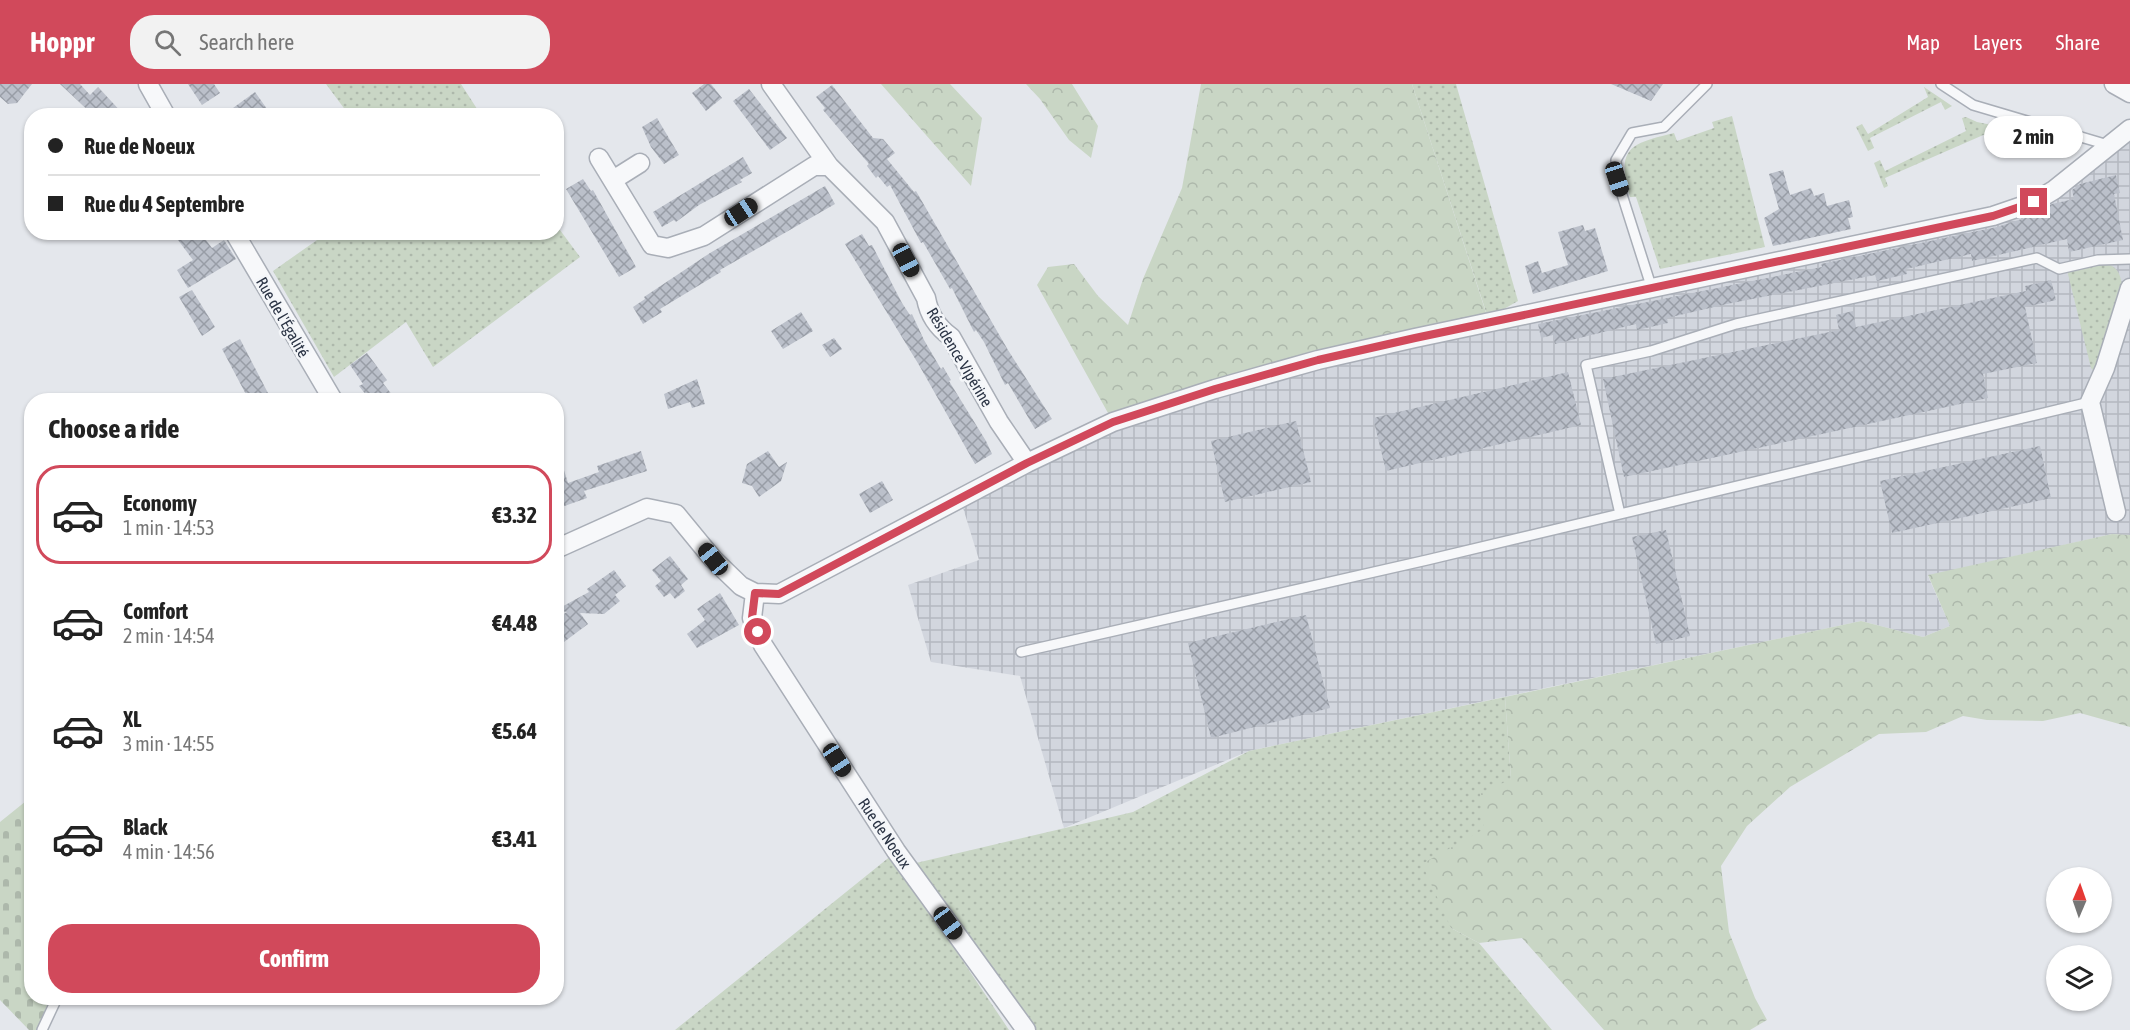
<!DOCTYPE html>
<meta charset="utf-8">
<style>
body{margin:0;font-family:"Asap Condensed",sans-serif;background:#f2f2f2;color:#222;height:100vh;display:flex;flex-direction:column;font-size:22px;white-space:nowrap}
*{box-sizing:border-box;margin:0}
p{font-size:20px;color:#767676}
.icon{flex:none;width:33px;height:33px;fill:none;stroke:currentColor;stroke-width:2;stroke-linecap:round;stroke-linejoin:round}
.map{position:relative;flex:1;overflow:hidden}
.sheet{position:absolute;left:24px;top:309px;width:540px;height:612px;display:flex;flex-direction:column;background:#fff;border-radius:24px;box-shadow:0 2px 4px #0004}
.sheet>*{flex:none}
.banner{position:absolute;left:24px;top:24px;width:540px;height:132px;border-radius:24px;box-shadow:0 2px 4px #0004;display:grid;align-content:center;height:132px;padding:0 24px;background:#fff}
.needle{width:39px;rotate:2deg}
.fabs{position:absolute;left:2046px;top:783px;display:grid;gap:12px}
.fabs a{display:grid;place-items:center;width:66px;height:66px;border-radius:50%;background:#fff;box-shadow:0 2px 4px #0004;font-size:30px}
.end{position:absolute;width:27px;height:27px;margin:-14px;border:8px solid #d1495b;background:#fff;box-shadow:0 0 0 3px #fff}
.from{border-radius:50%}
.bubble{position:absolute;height:42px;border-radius:21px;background:#fff;box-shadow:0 2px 4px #0004;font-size:20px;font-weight:700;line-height:42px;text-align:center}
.car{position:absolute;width:18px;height:36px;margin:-18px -9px;border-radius:8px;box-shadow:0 0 4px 2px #0007;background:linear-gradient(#222 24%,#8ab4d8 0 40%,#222 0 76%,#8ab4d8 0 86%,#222 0)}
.banner b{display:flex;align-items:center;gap:21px;height:57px;font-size:22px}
.banner b+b{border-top:2px solid #e0e0e0}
.banner i{width:15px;height:15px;background:#222}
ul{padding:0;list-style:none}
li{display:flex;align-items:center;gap:18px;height:99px;margin:0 12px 9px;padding:0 12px;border:3px solid transparent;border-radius:24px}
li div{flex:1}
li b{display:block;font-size:22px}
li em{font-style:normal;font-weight:700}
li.selected{border-color:#d1495b}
li>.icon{width:54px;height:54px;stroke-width:1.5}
h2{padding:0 24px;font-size:27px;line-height:72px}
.cta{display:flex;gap:12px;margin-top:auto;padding:12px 24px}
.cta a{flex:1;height:69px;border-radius:24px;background:#d1495b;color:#fff;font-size:24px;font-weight:700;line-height:69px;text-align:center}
header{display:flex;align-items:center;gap:36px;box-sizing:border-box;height:84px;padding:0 30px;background:#d1495b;color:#fff}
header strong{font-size:28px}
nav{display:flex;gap:33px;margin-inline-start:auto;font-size:21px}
.search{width:420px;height:54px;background:#f2f2f2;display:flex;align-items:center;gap:15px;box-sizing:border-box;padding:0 21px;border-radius:24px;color:#767676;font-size:22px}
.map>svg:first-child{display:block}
.industrial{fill:url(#industrial-grid)}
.grass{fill:url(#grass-dots)}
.forest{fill:url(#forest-crowns)}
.cemetery{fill:url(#cemetery-stones)}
.building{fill:url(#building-cross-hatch)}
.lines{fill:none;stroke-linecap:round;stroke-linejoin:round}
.lane-casing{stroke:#a9aeb7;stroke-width:12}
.street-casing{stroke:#a9aeb7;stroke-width:21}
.lane{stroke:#f7f8fa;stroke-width:9}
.street{stroke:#f7f8fa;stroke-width:18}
.route{stroke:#d1495b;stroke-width:8}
.labels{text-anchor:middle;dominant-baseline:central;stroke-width:5;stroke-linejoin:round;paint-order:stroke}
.street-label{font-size:16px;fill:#2b3445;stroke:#f4f6f9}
</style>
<header>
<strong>Hoppr</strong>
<div class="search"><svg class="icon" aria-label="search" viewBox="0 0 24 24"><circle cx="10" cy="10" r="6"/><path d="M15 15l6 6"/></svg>Search here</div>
<nav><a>Map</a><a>Layers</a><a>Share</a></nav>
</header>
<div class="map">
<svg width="2130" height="946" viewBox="0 0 2130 946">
<defs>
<pattern id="industrial-grid" width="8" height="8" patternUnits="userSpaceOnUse" patternTransform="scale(1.5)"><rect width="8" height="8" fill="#d2d6de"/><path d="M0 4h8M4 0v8" fill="none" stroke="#b4b8c0"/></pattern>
<pattern id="grass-dots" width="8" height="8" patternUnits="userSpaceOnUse" patternTransform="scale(1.5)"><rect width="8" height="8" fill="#c9d6c5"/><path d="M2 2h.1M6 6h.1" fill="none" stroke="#adb8ab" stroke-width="1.8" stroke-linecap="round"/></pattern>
<pattern id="forest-crowns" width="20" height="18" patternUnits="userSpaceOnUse" patternTransform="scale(1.5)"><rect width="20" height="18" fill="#c9d6c5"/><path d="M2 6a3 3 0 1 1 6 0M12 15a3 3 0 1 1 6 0" fill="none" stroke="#adb8ab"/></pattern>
<pattern id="cemetery-stones" width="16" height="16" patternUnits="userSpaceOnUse" patternTransform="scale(1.5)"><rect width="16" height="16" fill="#c9d6c5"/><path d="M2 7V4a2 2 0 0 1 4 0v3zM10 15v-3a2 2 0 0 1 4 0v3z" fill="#adb8ab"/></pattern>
<pattern id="building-cross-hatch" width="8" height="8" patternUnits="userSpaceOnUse" patternTransform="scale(1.5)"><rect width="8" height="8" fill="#bbc0ca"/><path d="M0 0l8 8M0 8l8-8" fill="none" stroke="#989da6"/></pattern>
</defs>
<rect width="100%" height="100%" fill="#e4e7ec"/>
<path class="industrial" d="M2130 45V451L2112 450 1928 492 1950 542 1923 553 1861 537 1249 667 1064 744 1020 592 931 578 908 501 979 476 960 414 1027 379 1215 305 2034 118Z"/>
<path class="grass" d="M326 0H461L481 31H349Z
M1412 0H1456L1518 217 1488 234Z
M1924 3 1952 22 1945 26 1941 18 1870 54 1874 64 1868 67 1856 43 1862 40 1868 50 1928 13Z
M1732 32 1765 163 1660 185 1636 113H1630C1616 64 1629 60 1674 49L1677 57 1714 44 1712 38Z
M1966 33 1977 38 2016 46 2002 54 1997 45 1885 94 1888 102 1884 104 1874 79 1880 76 1885 87 1966 47 1962 34Z
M557 142 580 173 433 283 406 238 334 293 273 187 327 149 556 148Z
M2105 179C2117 183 2120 188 2122 201L2094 287 2091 284 2067 186Z
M1505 613 1511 695 1485 744 1451 844 1479 859 1552 946H1033L916 779 1133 728 1249 667Z
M892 771 1009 946H675Z"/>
<path class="forest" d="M881 0H950L982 34 971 102Z
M1026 0H1072L1098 42 1091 74 1069 56 1040 15Z
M1201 0H1412L1489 238 1113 338 1037 201 1048 183 1074 180 1098 212 1128 241 1143 195 1182 104Z
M2112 450 2130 451V643L2080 629 2043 637 1987 636 1963 632 1926 648 1879 650 1790 703 1747 742 1721 782 1729 848 1755 914 1767 936 1750 946H1604L1522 854 1479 859 1451 844 1422 780 1484 745 1480 710 1511 695 1505 613 1861 537 1923 553 1950 542 1928 491Z"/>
<path class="cemetery" d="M31 713 32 914H50L37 946H29L0 916V738Z"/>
<path class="building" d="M0 0H32L17 19 8 20 0 13Z
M60 0H80L90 11 98 3 125 32H94Z
M188 0H214L220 9 202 21Z
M704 0H711L722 14 706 27 692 9Z
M1611 0H1663L1651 17Z
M832 1 873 54 883 55 895 69 887 75 914 108 916 107 1008 266 1052 335 1035 345 1008 299 1005 301 984 258 976 246 974 248 952 204 950 205 923 158 921 159 890 101 887 103 878 92 876 94 867 82 869 80 823 26 825 24 816 13Z
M749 5 787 54 770 66 733 17Z
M255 8 272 32H222Z
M657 34 679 71 664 80 651 63 642 43Z
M743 73 752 89 740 96 742 98 699 121 676 138 674 136 662 143 653 128Z
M1783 86 1790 111 1811 104 1814 112 1824 109 1827 122 1849 116 1853 133 1848 134 1851 145 1773 162 1764 134 1779 125 1769 90Z
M2116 91 2120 109 2114 110 2123 156 2069 168 2067 155 1972 177 1971 170 1906 185 1907 190 1877 197 1875 191 1727 220 1667 234 1668 239 1637 246 1636 240 1555 260 1553 251 1541 254 1538 240 1822 183 1821 180 1997 143 2028 133 2052 120 2074 115 2072 106 2080 100Z
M583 95 591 107 593 106 636 183 619 193 566 105Z
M825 102 835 120 720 186 721 188 660 225 662 228 643 240 633 223 645 215 644 213 710 169Z
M1583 141 1585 147 1595 144 1608 187 1533 210 1525 182 1538 177 1542 189 1568 181 1558 148Z
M172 148H200L212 164 224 156 236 175 188 204 177 186 193 176Z
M862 150 869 162 872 161 902 219 910 231 912 230 924 256 941 285 943 283 951 296 949 297 986 357 992 370 975 380 919 281 845 160Z
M2051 196 2056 216 2025 223 2037 279 1983 290 1988 314 1624 393 1603 295 1839 246 1836 231 1853 227 1856 243 2026 207 2025 202Z
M192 206 215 243 202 252 179 213Z
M801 228 813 247 783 265 771 247Z
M834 254 842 265 830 273 822 261Z
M240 255 269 311 259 316H249L222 265Z
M367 269 387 296 383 299 396 316H370L359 302 363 300 350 281Z
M1568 288 1581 341 1386 387 1373 334Z
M697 295 705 320 692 324 690 318 668 325 664 310Z
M1296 337 1311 398 1225 418 1211 357Z
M2040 362 2051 414 1892 449 1880 397Z
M641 367 647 387 584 407 587 414 556 425V371L559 370 568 399 599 388 597 382Z
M768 367 779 383 787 378 781 397 759 413 752 402 742 399 747 380Z
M882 397 893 416 870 429 859 410Z
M1666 446 1690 552 1656 560 1632 453Z
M670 472 688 495 681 501 685 507 675 515 670 509 664 513 655 502 661 497 652 486Z
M614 486 626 502 615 511 620 517 604 530 580 529 588 540 556 564V535L567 528 556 526 589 508 587 505Z
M720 509 739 541 697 564 687 550 705 536 697 525Z
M1306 531 1330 624 1211 654 1188 559Z"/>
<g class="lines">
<g class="lane-casing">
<path id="lane" d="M1941 0 1973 21 2108 61
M1652 205 1617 95 1616 76 1632 49 1664 43 1707 0
M1620 430 1586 281 1651 267 1736 240 2037 174 2059 185 2098 176 2130 175
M1021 568 1427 476 2090 318
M42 946 57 914"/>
</g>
<g class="street-casing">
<path id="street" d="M148 0 166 32
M771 0 829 82 885 138 926 214C929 231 937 243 951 253L999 338 1027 379
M2114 0 2130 9
M599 74 652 161 668 164 704 152 814 82H829
M613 96 640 79
M234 148 333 316
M2116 428 2090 318 2105 284 2130 204
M556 465 647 424 676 430 713 475 741 502 755 509 779 510 1027 379 1113 338 1215 305 1318 276 1415 254 1993 132 2034 118 2054 106 2130 45
M755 509 752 534 763 561 896 767 1026 946"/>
</g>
<use href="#lane" class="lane"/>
<use href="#street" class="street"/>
</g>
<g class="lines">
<path class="route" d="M758 548 752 534 755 509 779 510 1027 379 1092 348 1113 338 1215 305 1318 276 1415 254 1993 132 2034 118"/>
</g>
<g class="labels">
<g class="street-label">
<text transform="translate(283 233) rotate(60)">Rue de l'Égalité</text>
<text transform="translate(960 273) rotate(59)">Résidence Vipérine</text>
<text transform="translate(885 749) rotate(56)">Rue de Noeux</text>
</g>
</g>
</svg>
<div class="fabs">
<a><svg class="needle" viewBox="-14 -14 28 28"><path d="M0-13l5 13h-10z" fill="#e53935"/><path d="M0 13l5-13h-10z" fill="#767676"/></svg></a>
<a><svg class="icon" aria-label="layers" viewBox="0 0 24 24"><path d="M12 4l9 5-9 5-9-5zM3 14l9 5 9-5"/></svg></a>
</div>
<i class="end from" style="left:758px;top:548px"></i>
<i class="end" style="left:2034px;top:118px"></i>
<div class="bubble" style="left:1984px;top:32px;width:99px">2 min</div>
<i class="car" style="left:1617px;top:95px;rotate:162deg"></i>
<i class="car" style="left:741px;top:128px;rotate:57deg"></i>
<i class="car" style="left:906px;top:176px;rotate:152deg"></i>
<i class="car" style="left:713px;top:475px;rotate:321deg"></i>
<i class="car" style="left:837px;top:676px;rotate:147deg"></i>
<i class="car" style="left:948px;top:839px;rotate:144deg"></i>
<div class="banner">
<b><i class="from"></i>Rue de Noeux</b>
<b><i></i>Rue du 4 Septembre</b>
</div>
<section class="sheet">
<h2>Choose a ride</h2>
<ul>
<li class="selected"><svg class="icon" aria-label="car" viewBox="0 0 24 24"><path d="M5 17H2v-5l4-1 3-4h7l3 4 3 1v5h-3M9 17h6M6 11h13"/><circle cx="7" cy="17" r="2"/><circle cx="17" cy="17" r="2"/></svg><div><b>Economy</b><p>1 min · 14:53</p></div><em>€3.32</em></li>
<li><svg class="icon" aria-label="car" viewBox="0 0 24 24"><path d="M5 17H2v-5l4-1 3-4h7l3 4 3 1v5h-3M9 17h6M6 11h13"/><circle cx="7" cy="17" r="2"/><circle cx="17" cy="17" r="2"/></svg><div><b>Comfort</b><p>2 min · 14:54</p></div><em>€4.48</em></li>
<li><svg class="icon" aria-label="car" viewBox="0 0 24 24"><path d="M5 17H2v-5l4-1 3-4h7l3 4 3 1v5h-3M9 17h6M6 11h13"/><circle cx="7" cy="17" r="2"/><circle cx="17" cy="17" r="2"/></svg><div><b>XL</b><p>3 min · 14:55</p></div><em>€5.64</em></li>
<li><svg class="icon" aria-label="car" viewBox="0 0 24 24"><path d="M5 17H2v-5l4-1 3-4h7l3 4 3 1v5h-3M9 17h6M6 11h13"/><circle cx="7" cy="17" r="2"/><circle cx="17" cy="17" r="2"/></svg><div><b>Black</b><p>4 min · 14:56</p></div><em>€3.41</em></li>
</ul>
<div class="cta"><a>Confirm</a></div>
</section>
</div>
